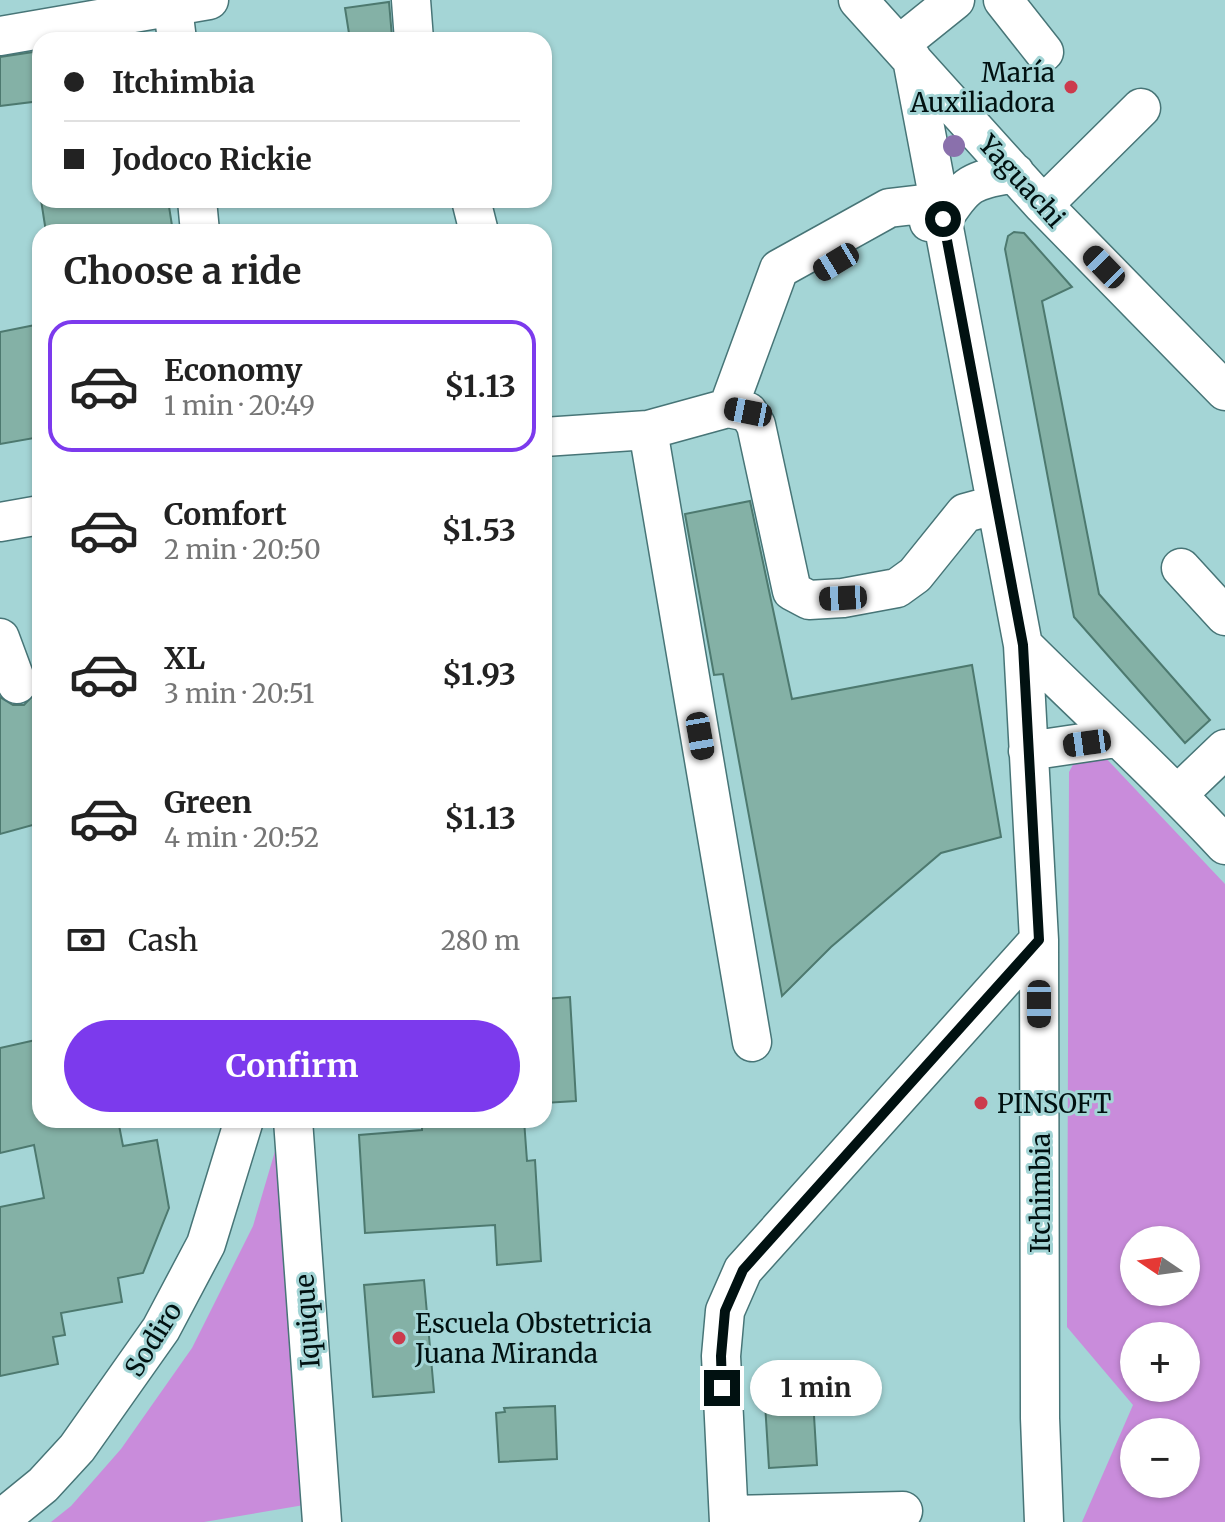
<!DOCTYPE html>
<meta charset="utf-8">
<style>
body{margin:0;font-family:Merriweather,serif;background:#f6f6f6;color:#222;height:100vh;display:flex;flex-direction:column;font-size:30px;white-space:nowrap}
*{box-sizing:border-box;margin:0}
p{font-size:26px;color:#767676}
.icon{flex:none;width:44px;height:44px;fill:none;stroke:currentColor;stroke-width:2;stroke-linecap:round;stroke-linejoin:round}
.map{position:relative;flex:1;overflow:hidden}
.panel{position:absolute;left:32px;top:224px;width:520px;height:904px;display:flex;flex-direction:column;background:#fff;border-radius:24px;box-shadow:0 2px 6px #0004}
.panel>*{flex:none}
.guide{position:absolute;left:32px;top:32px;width:520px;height:176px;border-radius:24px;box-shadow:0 2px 6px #0004;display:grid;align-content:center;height:176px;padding:0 32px;background:#fff}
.needle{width:52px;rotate:283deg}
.buttons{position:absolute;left:1120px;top:1226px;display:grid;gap:16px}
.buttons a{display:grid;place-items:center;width:80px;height:80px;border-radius:50%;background:#fff;box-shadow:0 2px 6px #0004;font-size:40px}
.end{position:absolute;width:36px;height:36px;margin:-18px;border:10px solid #011111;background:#fff;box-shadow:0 0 0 4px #fff}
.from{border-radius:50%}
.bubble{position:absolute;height:56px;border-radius:28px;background:#fff;box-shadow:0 2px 6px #0004;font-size:26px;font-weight:700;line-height:56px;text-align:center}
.car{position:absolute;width:24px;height:48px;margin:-24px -12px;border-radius:10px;box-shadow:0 0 6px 2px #0007;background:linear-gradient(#222 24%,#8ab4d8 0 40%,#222 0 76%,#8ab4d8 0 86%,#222 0)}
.guide b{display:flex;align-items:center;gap:28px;height:76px;font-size:30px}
.guide b+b{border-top:2px solid #e0e0e0}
.guide i{width:20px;height:20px;background:#222}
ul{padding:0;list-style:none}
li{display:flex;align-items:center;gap:24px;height:132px;margin:0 16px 12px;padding:0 16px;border:4px solid transparent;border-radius:24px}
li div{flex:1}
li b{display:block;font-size:30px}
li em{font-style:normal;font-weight:700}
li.on{border-color:#7c3aed}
li>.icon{width:72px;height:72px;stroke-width:1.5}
h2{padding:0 32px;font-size:36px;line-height:96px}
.pay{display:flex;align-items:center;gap:20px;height:88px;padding:0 32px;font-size:30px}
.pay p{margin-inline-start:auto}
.cta{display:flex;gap:16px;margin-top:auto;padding:16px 32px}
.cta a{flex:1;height:92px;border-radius:48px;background:#7c3aed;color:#fff;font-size:32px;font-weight:700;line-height:92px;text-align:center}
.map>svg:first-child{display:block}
.green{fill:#c98cdb;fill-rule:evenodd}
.building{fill:#84b1a6;stroke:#4d796f;stroke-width:2}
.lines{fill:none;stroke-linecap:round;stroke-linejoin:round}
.minor-casing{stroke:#477577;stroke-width:41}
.minor{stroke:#fff;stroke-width:38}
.tree{fill:#8a70ac}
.route{stroke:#011111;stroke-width:10}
.poi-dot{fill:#cc3b4d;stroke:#a4d5d6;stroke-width:3}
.labels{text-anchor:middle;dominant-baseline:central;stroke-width:6;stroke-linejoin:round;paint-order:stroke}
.poi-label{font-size:26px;fill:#011111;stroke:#a4d5d6;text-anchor:start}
.street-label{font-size:26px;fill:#011111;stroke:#a4d5d6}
</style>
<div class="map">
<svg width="1225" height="1522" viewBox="0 0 1225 1522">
<rect width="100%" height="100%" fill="#a4d5d6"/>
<path class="green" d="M1102 754 1225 884V1522H1082L1133 1405 1067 1327 1069 772 1075 761ZM1134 1240H1186V1292H1134ZM1134 1336H1186V1388H1134ZM1134 1432H1186V1484H1134Z
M278 1141 304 1505 204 1522H51L71 1506 121 1449 192 1348 253 1226Z"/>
<path class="building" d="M389 2 392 37 350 40 345 8Z
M40 51V101L0 106V57Z
M41 200H168L173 232H46Z
M1014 232 1024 233 1072 287 1042 301 1099 594 1210 720 1185 743 1074 617 1005 249 1008 236Z
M40 324V437L0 444V332Z
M750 501 792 699 972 665 1001 837 941 853 831 947 782 996 723 674 714 675 685 514Z
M37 691H40V823L0 834V697L13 705H24Z
M570 997 576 1101 544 1103V999Z
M40 1039V1120H118L123 1146 157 1140 169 1208 143 1273 118 1278 122 1302 61 1313 65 1335 53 1337 58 1364 0 1376V1207L44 1198 34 1145 0 1153V1048Z
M463 1120H524L527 1161 535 1160 541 1261 497 1265 495 1225 365 1233 359 1135 422 1130V1123Z
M424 1280 434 1392 373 1397 364 1285Z
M813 1399 817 1465 769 1468 765 1403Z
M555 1406 557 1459 499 1462 496 1413 505 1412 504 1408Z"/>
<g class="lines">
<g class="minor-casing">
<path id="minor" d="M172 0 177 40
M411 0 414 40
M858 0 1043 205 1225 391
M1003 0 1044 52
M0 36 209 0
M899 45 955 0
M912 59 1023 645 1039 940 1040 1418 1044 1522
M197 200 200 232
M471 200 479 232
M1043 205 1141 108
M929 222 943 219C967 181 972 181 1015 173
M728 408 779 269 889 208 940 202
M648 430 752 1042
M544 437 648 430 728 408 748 412 756 425 792 591 809 600 843 598 897 588 915 575 965 513 994 505
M0 522 40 515
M1181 568 1225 616
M0 638 17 684
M1023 645C1090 712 1161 775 1225 845
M1028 751 1116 738
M1178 794 1225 749
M293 1120 322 1522
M729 1515 903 1511
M0 1520 43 1485 77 1448 161 1329 206 1244 244 1120
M729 1522 721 1356 725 1311 743 1270 1039 940"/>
</g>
<use href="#minor" class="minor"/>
</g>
<circle class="tree" cx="954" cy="146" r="11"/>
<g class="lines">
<path class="route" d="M722 1388 721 1356 725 1311 743 1270 1039 940 1023 645 943 219"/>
</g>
<g class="poi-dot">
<circle cx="1071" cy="87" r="8"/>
<circle cx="981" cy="1103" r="8"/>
<circle cx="399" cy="1338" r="8"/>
</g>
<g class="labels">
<g class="poi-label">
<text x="1055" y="72" text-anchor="end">María<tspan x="1055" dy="30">Auxiliadora</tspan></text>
<text x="997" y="1103">PINSOFT</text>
<text x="415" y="1323">Escuela Obstetricia<tspan x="415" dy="30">Juana Miranda</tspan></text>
</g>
<g class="street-label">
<text transform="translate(1022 181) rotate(48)">Yaguachi</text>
<text transform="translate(1040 1193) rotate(-90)">Itchimbia</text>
<text transform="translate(307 1321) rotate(-94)">Iquique</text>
<text transform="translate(153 1339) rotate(-58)">Sodiro</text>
</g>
</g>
</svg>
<div class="buttons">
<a><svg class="needle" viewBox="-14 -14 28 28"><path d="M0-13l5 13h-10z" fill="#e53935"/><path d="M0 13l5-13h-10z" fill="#767676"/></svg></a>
<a>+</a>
<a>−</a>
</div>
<i class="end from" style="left:943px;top:219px"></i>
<i class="end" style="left:722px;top:1388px"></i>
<div class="bubble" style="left:750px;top:1360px;width:132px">1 min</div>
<i class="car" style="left:836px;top:262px;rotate:239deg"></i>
<i class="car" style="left:1104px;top:267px;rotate:316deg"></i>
<i class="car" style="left:748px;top:412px;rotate:281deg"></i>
<i class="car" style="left:843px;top:598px;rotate:267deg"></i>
<i class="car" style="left:700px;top:736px;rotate:170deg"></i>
<i class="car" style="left:1087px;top:743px;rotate:262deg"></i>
<i class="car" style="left:1039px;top:1004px;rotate:180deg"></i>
<div class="guide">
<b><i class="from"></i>Itchimbia</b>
<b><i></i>Jodoco Rickie</b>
</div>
<section class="panel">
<h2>Choose a ride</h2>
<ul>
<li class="on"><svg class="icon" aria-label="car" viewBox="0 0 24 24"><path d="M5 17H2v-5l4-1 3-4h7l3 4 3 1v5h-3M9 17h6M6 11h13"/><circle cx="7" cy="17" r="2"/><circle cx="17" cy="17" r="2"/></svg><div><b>Economy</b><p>1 min · 20:49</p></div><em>$1.13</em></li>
<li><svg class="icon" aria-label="car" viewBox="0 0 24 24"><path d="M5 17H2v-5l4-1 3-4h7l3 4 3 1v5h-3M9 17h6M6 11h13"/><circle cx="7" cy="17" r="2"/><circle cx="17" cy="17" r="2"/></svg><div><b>Comfort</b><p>2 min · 20:50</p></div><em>$1.53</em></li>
<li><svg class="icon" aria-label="car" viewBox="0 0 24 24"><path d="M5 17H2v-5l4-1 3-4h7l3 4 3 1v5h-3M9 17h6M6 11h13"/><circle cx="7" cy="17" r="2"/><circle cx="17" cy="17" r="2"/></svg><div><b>XL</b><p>3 min · 20:51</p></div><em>$1.93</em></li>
<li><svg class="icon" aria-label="car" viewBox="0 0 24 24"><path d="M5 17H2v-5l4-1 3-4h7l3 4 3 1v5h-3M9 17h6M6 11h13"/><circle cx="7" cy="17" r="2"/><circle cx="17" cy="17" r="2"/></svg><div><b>Green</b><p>4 min · 20:52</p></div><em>$1.13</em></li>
</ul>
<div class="pay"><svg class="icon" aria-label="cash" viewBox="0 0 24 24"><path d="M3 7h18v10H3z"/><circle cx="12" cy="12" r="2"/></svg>Cash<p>280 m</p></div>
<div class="cta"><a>Confirm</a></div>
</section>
</div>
